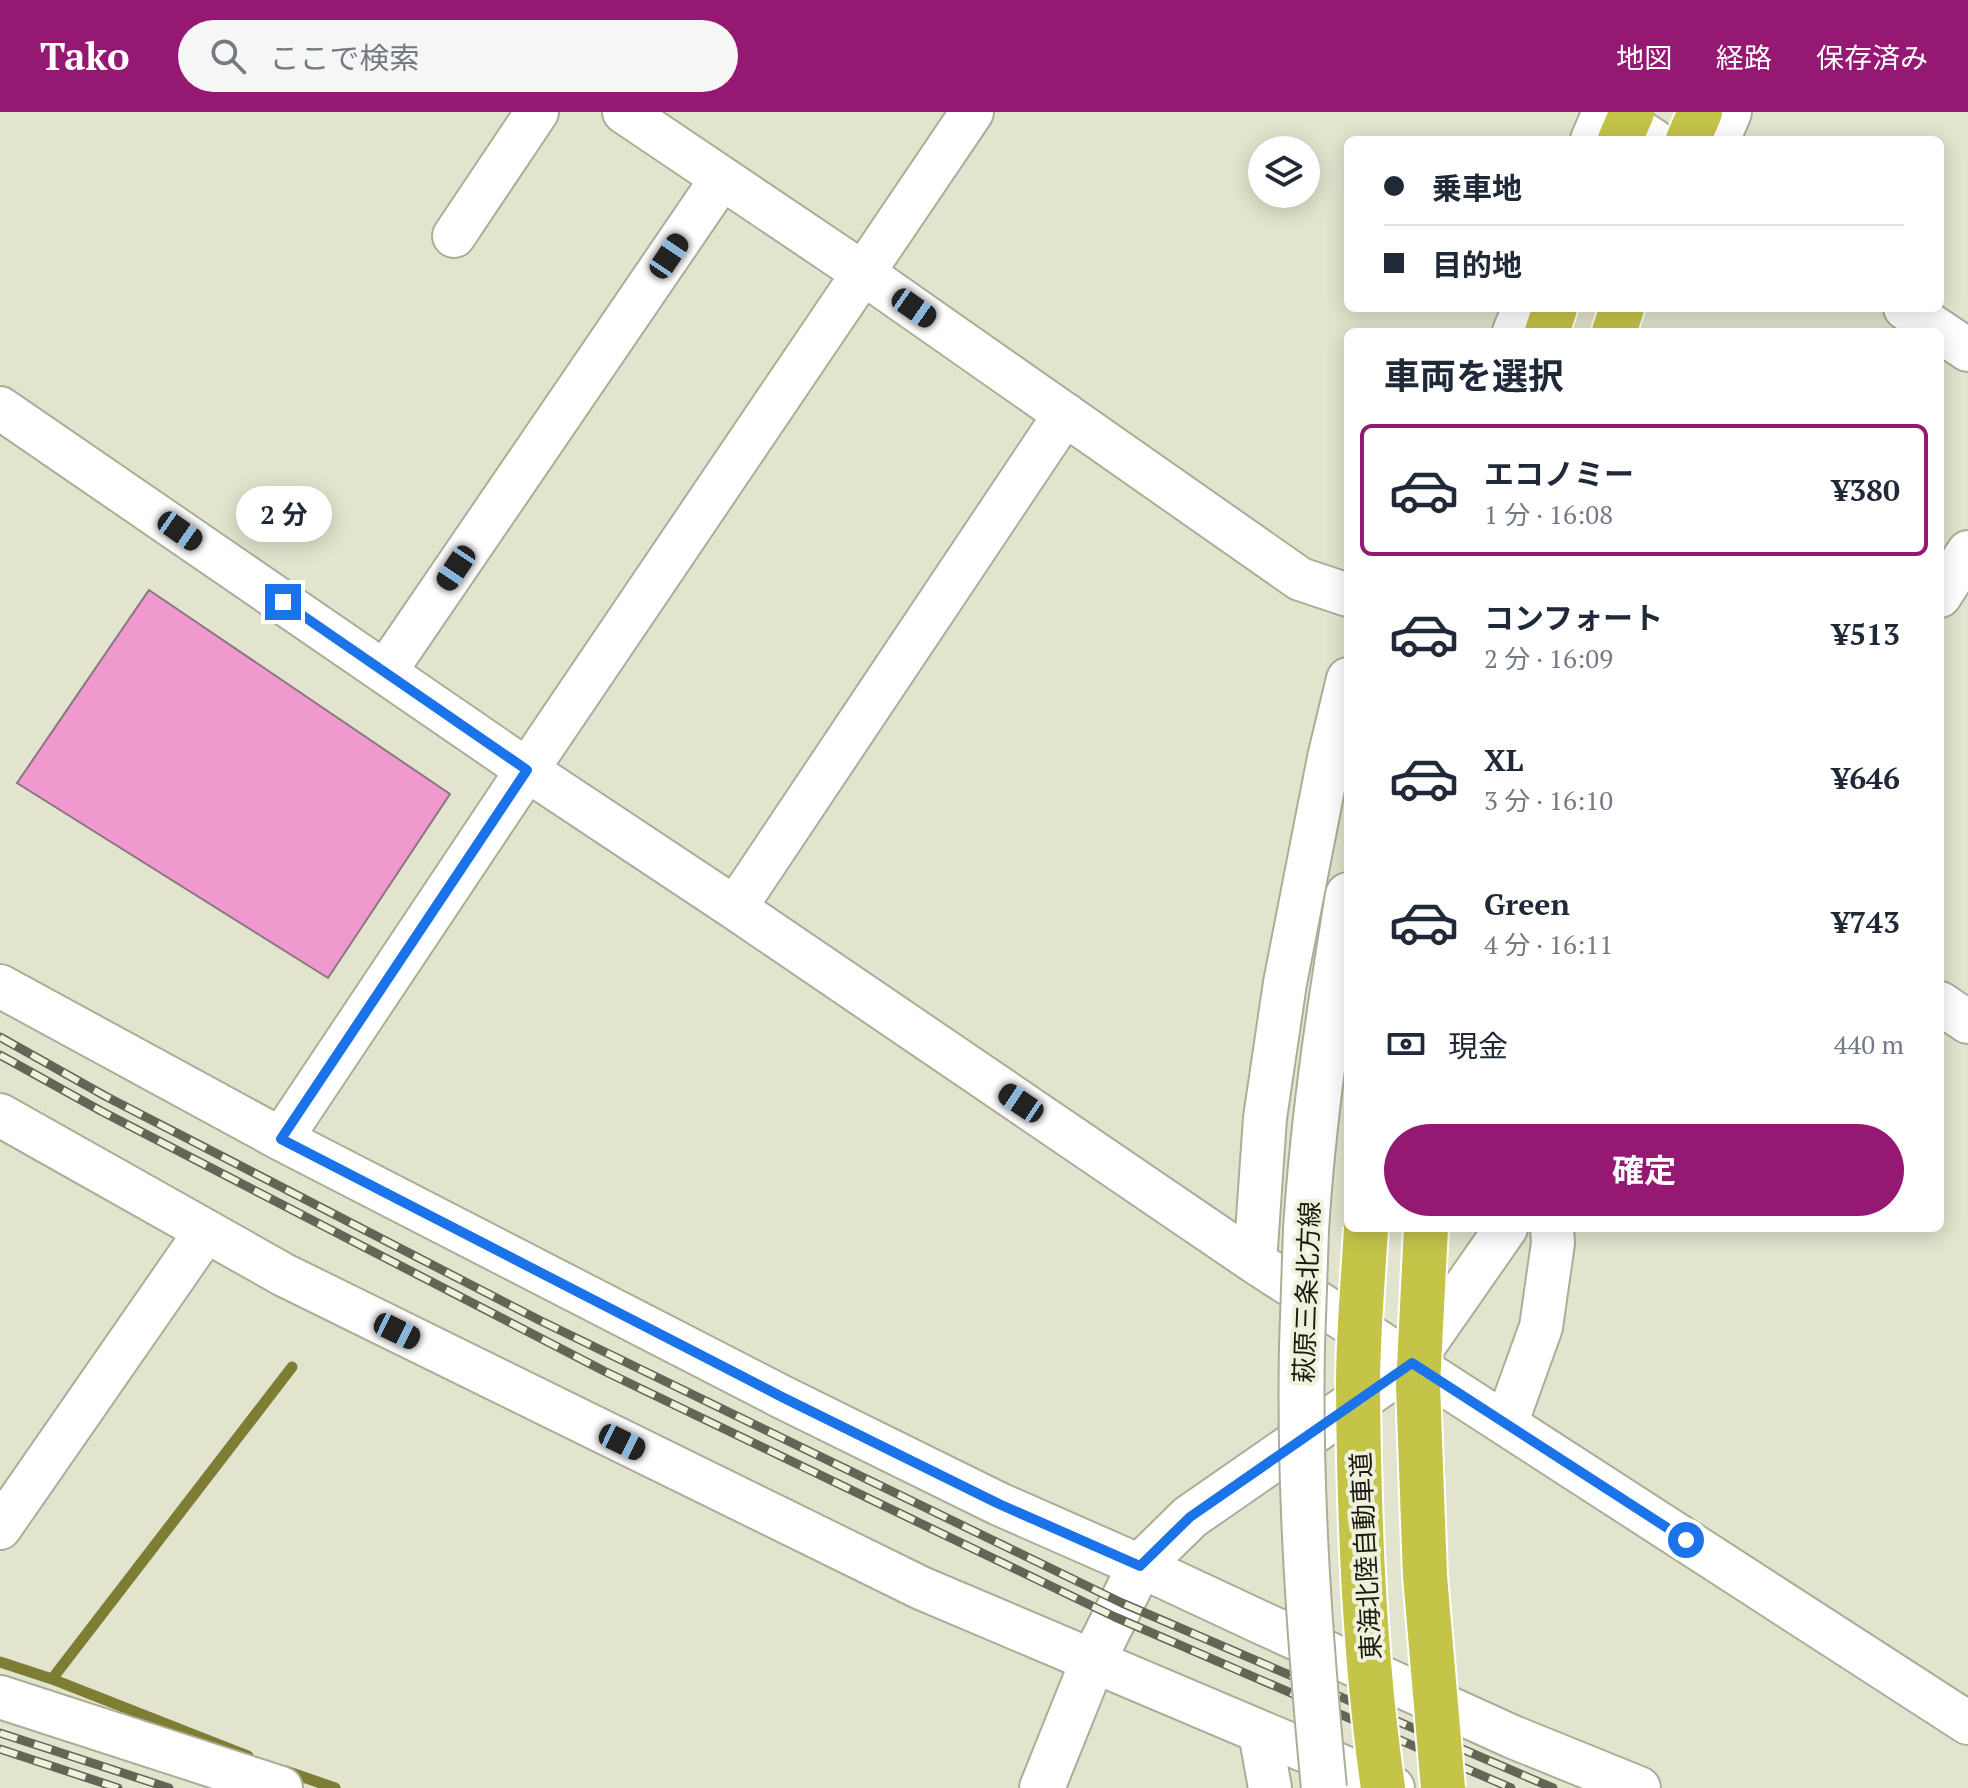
<!DOCTYPE html>
<html lang="ja">
<meta charset="utf-8">
<style>
body{margin:0;font-family:"PT Serif","Noto Sans JP",serif;background:#f6f6f7;color:#1f2937;height:100vh;display:flex;flex-direction:column;font-size:30px;white-space:nowrap}
*{box-sizing:border-box;margin:0}
p{font-size:26px;color:#747a83}
.icon{flex:none;width:44px;height:44px;fill:none;stroke:currentColor;stroke-width:2;stroke-linecap:round;stroke-linejoin:round}
.map{position:relative;flex:1;overflow:hidden}
.side{position:absolute;left:1344px;top:216px;width:600px;height:904px;display:flex;flex-direction:column;background:#fff;border-radius:12px;box-shadow:0 4px 20px #0003}
.side>*{flex:none}
.top-card{position:absolute;left:1344px;top:24px;width:600px;height:176px;border-radius:12px;box-shadow:0 4px 20px #0003;display:grid;align-content:center;height:176px;padding:0 40px;background:#fff}
.controls{position:absolute;left:1248px;top:24px;display:grid;gap:16px}
.controls a{display:grid;place-items:center;width:72px;height:72px;border-radius:50%;background:#fff;box-shadow:0 4px 20px #0003;font-size:40px}
.end{position:absolute;width:36px;height:36px;margin:-18px;border:10px solid #1a73e8;background:#fff;box-shadow:0 0 0 4px #fff}
.from{border-radius:50%}
.bubble{position:absolute;height:56px;border-radius:28px;background:#fff;box-shadow:0 4px 20px #0003;font-size:26px;font-weight:700;line-height:56px;text-align:center}
.car{position:absolute;width:24px;height:48px;margin:-24px -12px;border-radius:10px;box-shadow:0 0 6px 2px #0007;background:linear-gradient(#222 24%,#8ab4d8 0 40%,#222 0 76%,#8ab4d8 0 86%,#222 0)}
.top-card b{display:flex;align-items:center;gap:28px;height:76px;font-size:30px}
.top-card b+b{border-top:2px solid #e0e1e3}
.top-card i{width:20px;height:20px;background:#1f2937}
ul{padding:0;list-style:none}
li{display:flex;align-items:center;gap:24px;height:132px;margin:0 16px 12px;padding:0 24px;border:4px solid transparent;border-radius:12px}
li div{flex:1}
li b{display:block;font-size:30px}
li em{font-style:normal;font-weight:700}
li.active{border-color:#951973}
li>.icon{width:72px;height:72px;stroke-width:1.5}
h2{padding:0 40px;font-size:36px;line-height:96px}
.pay{display:flex;align-items:center;gap:20px;height:88px;padding:0 40px;font-size:30px}
.pay p{margin-inline-start:auto}
.primary-button{display:flex;gap:16px;margin-top:auto;padding:16px 40px}
.primary-button a{flex:1;height:92px;border-radius:48px;background:#951973;color:#fff;font-size:32px;font-weight:700;line-height:92px;text-align:center}
header{display:flex;align-items:center;gap:48px;box-sizing:border-box;height:112px;padding:0 40px;background:#951973;color:#fff}
header strong{font-size:38px}
nav{display:flex;gap:44px;margin-inline-start:auto;font-size:28px}
.search{width:560px;height:72px;background:#f6f6f7;display:flex;align-items:center;gap:20px;box-sizing:border-box;padding:0 28px;border-radius:44px;color:#747a83;font-size:30px}
.map>svg:first-child{display:block}
.lines{fill:none;stroke-linecap:round;stroke-linejoin:round}
.stream{stroke:#7d7d34;stroke-width:11}
.building{fill:#f099cf;stroke:#8a7681;stroke-width:2}
.minor-casing{stroke:#acad98;stroke-width:46}
.tertiary-casing{stroke:#acad98;stroke-width:48}
.secondary-casing{stroke:#acad98;stroke-width:48}
.motorway-casing{stroke:#fff;stroke-width:48}
.minor{stroke:#fff;stroke-width:42}
.tertiary{stroke:#fff;stroke-width:44}
.secondary{stroke:#fff;stroke-width:44}
.motorway{stroke:#c4c449;stroke-width:44}
.rail-casing{stroke:#646557;stroke-width:9}
.rail{stroke:#f0f1db;stroke-width:6;stroke-dasharray:18;stroke-linecap:butt}
.secondary-bridge-casing{stroke:#acad98;stroke-width:48;stroke-linecap:butt}
.motorway-bridge-casing{stroke:#fff;stroke-width:48;stroke-linecap:butt}
.secondary-bridge{stroke:#fff;stroke-width:44}
.motorway-bridge{stroke:#c4c449;stroke-width:44}
.route{stroke:#1a73e8;stroke-width:10}
.labels{text-anchor:middle;dominant-baseline:central;stroke-width:8;stroke-linejoin:round;paint-order:stroke}
.street-label{font-size:26px;fill:#1a1a12;stroke:#f0f1db}
</style>
<header>
<strong>Tako</strong>
<div class="search"><svg class="icon" aria-label="search" viewBox="0 0 24 24"><circle cx="10" cy="10" r="6"/><path d="M15 15l6 6"/></svg>ここで検索</div>
<nav><a>地図</a><a>経路</a><a>保存済み</a></nav>
</header>
<div class="map">
<svg width="1968" height="1676" viewBox="0 0 1968 1676">
<rect width="100%" height="100%" fill="#e3e4ce"/>
<g class="lines">
<path class="stream" d="M0 1550 52 1567
M248 1644 52 1567 292 1255
M286 1659 335 1676"/>
</g>
<path class="building" d="M149 478 450 682 328 866 17 671Z"/>
<g class="lines">
<g class="minor-casing">
<path id="minor" d="M624 0 863 161 1300 467 1348 483
M1609 0 1653 28
M454 124 537 0
M1905 196 1968 238
M0 296 527 658 735 796 1255 1150 1968 1611
M1940 484 1968 440
M385 560 722 66
M735 796 1065 302
M0 874 281 1027 782 1285 999 1392 1140 1454 1262 1511 1513 1625 1639 1676
M1940 891 1968 910
M0 1003 284 1163 921 1476 1393 1676
M281 1027 527 658 972 0
M1255 1150 1265 1006 1285 871 1329 646 1348 567
M1412 1251 1506 1116
M1506 1312 1541 1215 1553 1131 1552 1116
M0 1416 206 1119
M0 1585 281 1676
M1260 1620 1270 1676"/>
</g>
<g class="tertiary-casing">
<path id="tertiary" d="M1042 1676 1093 1549 1140 1454 1190 1405 1412 1251"/>
</g>
<g class="secondary-casing">
<path id="secondary" d="M1593 28 1605 0
M1717 28 1729 0
M1515 220 1525 196
M1306 1118C1313 1006 1330 894 1348 783"/>
</g>
<g class="motorway-casing">
<path id="motorway" d="M1688 28 1700 0
M1547 220 1555 196
M1614 220 1622 196"/>
</g>
<use href="#minor" class="minor"/>
<use href="#tertiary" class="tertiary"/>
<use href="#secondary" class="secondary"/>
<use href="#motorway" class="motorway"/>
<g class="rail-casing">
<path id="rail" d="M0 925 107 985 539 1208 1122 1491 1553 1676
M0 943 101 999 604 1259 1115 1505 1511 1676
M0 1621 169 1676
M0 1637 118 1676"/>
</g>
<use href="#rail" class="rail"/>
<g class="secondary-bridge-casing">
<path id="secondary-bridge" d="M1306 1118C1305 1157 1303 1195 1302 1234 1299 1381 1310 1530 1324 1676"/>
</g>
<g class="motorway-bridge-casing">
<path id="motorway-bridge" d="M1620 28 1632 0
M1366 1116C1363 1169 1358 1222 1358 1274 1359 1408 1364 1543 1383 1676
M1426 1116 1418 1273 1425 1464 1443 1676"/>
</g>
<use href="#secondary-bridge" class="secondary-bridge"/>
<use href="#motorway-bridge" class="motorway-bridge"/>
</g>
<g class="lines">
<path class="route" d="M283 490 527 658 281 1027 782 1285 999 1392 1140 1454 1190 1405 1412 1251 1686 1428"/>
</g>
<g class="labels">
<g class="street-label">
<text transform="translate(1306 1180) rotate(-88)">萩原三条北方線</text>
<text transform="translate(1365 1444) rotate(-93)">東海北陸自動車道</text>
</g>
</g>
</svg>
<div class="controls">
<a><svg class="icon" aria-label="layers" viewBox="0 0 24 24"><path d="M12 4l9 5-9 5-9-5zM3 14l9 5 9-5"/></svg></a>
</div>
<i class="end from" style="left:1686px;top:1428px"></i>
<i class="end" style="left:283px;top:490px"></i>
<div class="bubble" style="left:236px;top:374px;width:96px">2 分</div>
<i class="car" style="left:669px;top:144px;rotate:34deg"></i>
<i class="car" style="left:914px;top:196px;rotate:125deg"></i>
<i class="car" style="left:180px;top:419px;rotate:125deg"></i>
<i class="car" style="left:456px;top:456px;rotate:214deg"></i>
<i class="car" style="left:1021px;top:991px;rotate:304deg"></i>
<i class="car" style="left:397px;top:1219px;rotate:116deg"></i>
<i class="car" style="left:622px;top:1330px;rotate:116deg"></i>
<div class="top-card">
<b><i class="from"></i>乗車地</b>
<b><i></i>目的地</b>
</div>
<section class="side">
<h2>車両を選択</h2>
<ul>
<li class="active"><svg class="icon" aria-label="car" viewBox="0 0 24 24"><path d="M5 17H2v-5l4-1 3-4h7l3 4 3 1v5h-3M9 17h6M6 11h13"/><circle cx="7" cy="17" r="2"/><circle cx="17" cy="17" r="2"/></svg><div><b>エコノミー</b><p>1 分 · 16:08</p></div><em>¥380</em></li>
<li><svg class="icon" aria-label="car" viewBox="0 0 24 24"><path d="M5 17H2v-5l4-1 3-4h7l3 4 3 1v5h-3M9 17h6M6 11h13"/><circle cx="7" cy="17" r="2"/><circle cx="17" cy="17" r="2"/></svg><div><b>コンフォート</b><p>2 分 · 16:09</p></div><em>¥513</em></li>
<li><svg class="icon" aria-label="car" viewBox="0 0 24 24"><path d="M5 17H2v-5l4-1 3-4h7l3 4 3 1v5h-3M9 17h6M6 11h13"/><circle cx="7" cy="17" r="2"/><circle cx="17" cy="17" r="2"/></svg><div><b>XL</b><p>3 分 · 16:10</p></div><em>¥646</em></li>
<li><svg class="icon" aria-label="car" viewBox="0 0 24 24"><path d="M5 17H2v-5l4-1 3-4h7l3 4 3 1v5h-3M9 17h6M6 11h13"/><circle cx="7" cy="17" r="2"/><circle cx="17" cy="17" r="2"/></svg><div><b>Green</b><p>4 分 · 16:11</p></div><em>¥743</em></li>
</ul>
<div class="pay"><svg class="icon" aria-label="cash" viewBox="0 0 24 24"><path d="M3 7h18v10H3z"/><circle cx="12" cy="12" r="2"/></svg>現金<p>440 m</p></div>
<div class="primary-button"><a>確定</a></div>
</section>
</div>
